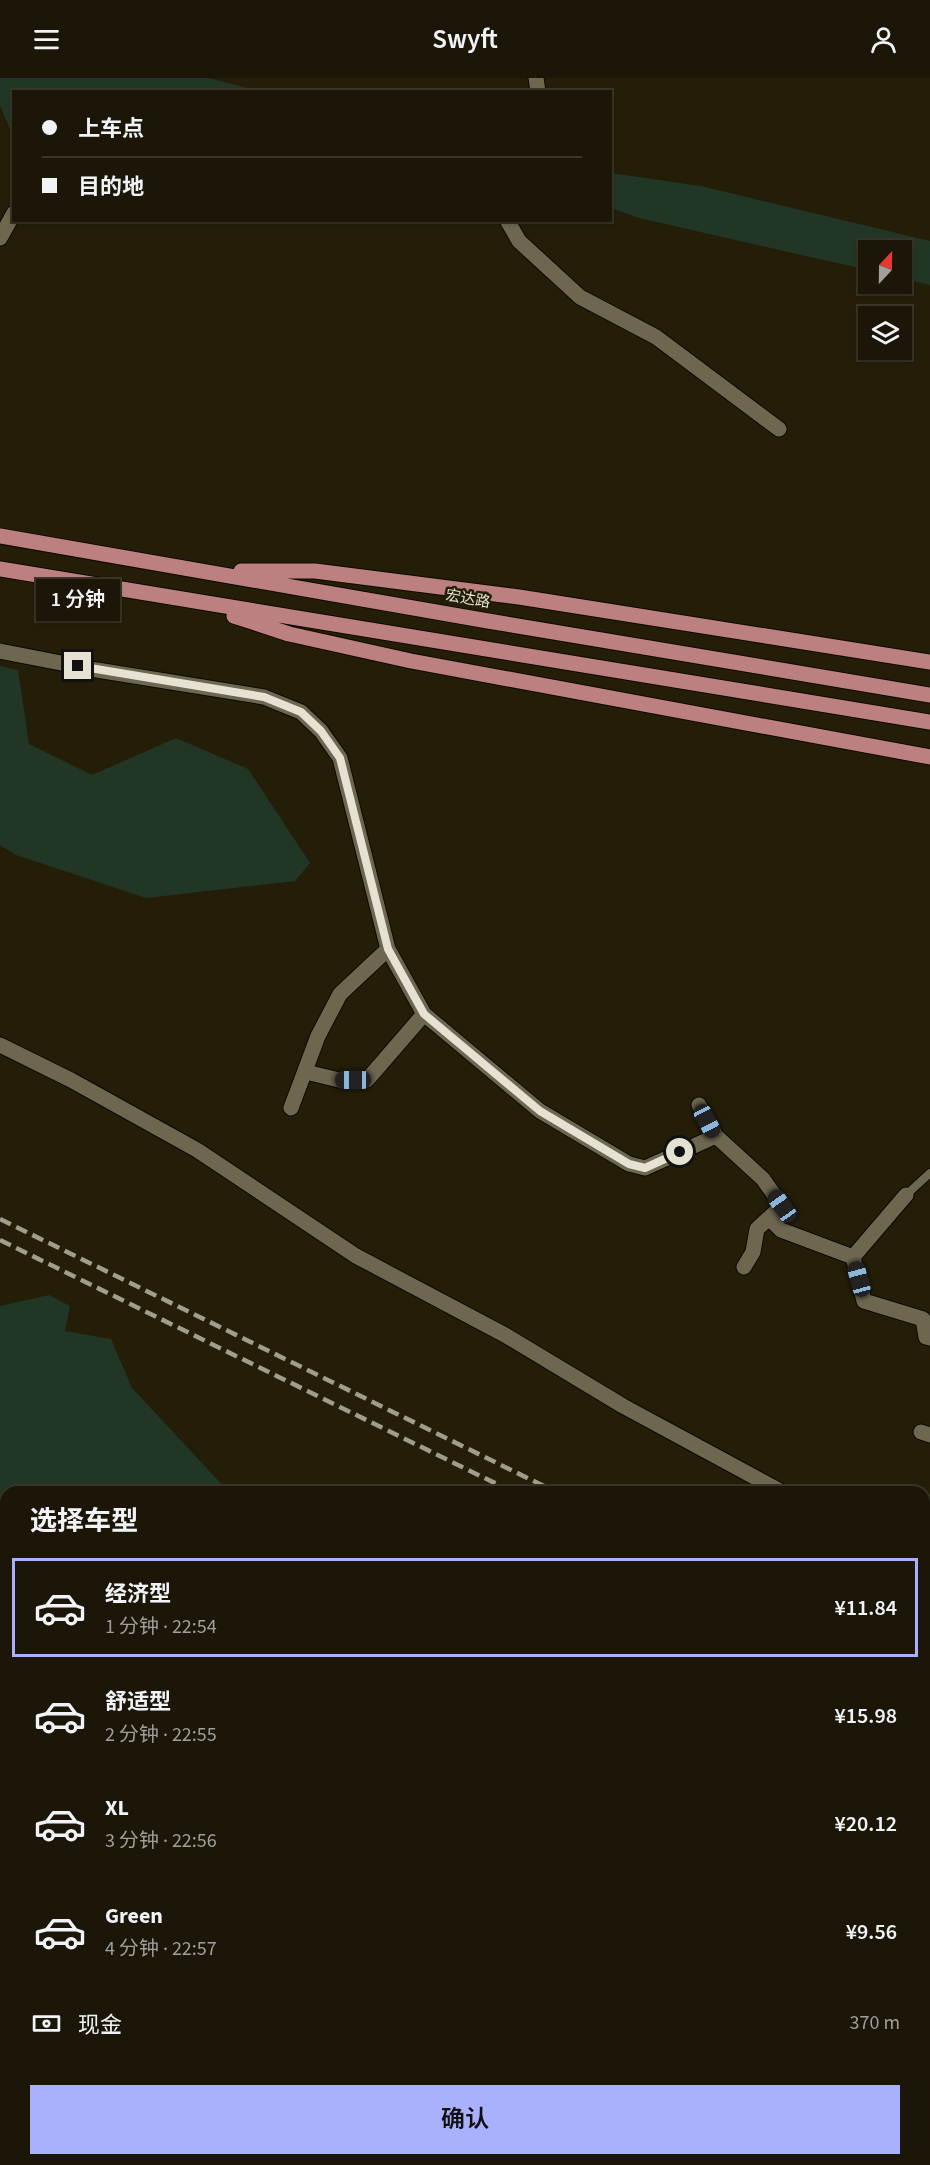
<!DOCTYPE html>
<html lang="zh">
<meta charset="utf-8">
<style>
body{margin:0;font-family:"Source Sans 3","Noto Sans SC",sans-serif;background:#241f11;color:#f1f3f6;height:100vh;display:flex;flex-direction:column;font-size:22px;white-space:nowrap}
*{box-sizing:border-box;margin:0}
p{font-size:20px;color:#a09f9b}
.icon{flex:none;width:33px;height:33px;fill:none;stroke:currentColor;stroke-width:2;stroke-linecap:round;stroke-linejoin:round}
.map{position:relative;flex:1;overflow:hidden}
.drawer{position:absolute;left:0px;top:1408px;width:930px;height:680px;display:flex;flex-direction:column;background:#1b1607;border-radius:18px 18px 0 0;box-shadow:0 2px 4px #0004,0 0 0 2px #393528}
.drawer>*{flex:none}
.banner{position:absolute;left:12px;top:12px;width:600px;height:132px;border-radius:0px;box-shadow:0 2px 4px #0004,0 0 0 2px #393528;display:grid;align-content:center;height:132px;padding:0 30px;background:#1b1607}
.needle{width:39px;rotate:22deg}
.tools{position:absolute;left:858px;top:162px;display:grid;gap:12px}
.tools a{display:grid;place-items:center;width:54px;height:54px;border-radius:0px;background:#1b1607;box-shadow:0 2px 4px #0004,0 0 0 2px #393528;font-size:30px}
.end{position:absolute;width:27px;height:27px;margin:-14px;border:8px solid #e5e2d4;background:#111;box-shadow:0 0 0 3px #111}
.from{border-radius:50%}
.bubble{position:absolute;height:42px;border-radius:0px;background:#1b1607;box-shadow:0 2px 4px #0004,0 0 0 2px #393528;font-size:20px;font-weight:600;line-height:42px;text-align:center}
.car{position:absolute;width:18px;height:36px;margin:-18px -9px;border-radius:8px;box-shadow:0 0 4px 2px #0007;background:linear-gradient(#222 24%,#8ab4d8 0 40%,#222 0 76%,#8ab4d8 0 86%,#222 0)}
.banner b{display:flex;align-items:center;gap:21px;height:57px;font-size:22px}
.banner b+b{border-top:2px solid #393528}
.banner i{width:15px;height:15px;background:#f1f3f6}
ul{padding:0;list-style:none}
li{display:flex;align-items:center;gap:18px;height:99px;margin:0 12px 9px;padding:0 18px;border:3px solid transparent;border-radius:0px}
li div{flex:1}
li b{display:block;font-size:22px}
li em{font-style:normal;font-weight:600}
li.current{border-color:#a9b0fc}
li>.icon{width:54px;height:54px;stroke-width:1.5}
h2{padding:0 30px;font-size:27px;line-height:72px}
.pay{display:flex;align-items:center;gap:15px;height:66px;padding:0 30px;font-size:22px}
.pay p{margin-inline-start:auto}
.cta{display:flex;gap:12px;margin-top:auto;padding:12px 30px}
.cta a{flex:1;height:69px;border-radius:0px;background:#a9b0fc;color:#111;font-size:24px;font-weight:600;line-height:69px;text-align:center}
header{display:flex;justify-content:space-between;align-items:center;height:78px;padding:0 30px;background:#1b1607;font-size:27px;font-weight:600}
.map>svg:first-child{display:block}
.green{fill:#213625}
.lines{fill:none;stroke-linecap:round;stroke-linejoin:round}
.lane-casing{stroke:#0d0800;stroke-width:10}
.street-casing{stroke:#0d0800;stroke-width:17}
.primary-casing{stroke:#0d0800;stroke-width:17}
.lane{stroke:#6d6750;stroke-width:8}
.street{stroke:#6d6750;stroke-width:15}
.primary{stroke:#bd8081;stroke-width:15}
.rail{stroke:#a19d8d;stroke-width:4.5;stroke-dasharray:12 6;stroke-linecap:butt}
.route{stroke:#e5e2d4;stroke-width:8}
.labels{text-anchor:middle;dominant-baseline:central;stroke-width:5;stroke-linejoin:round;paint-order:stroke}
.street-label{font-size:15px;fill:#e5e2d4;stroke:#241e09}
</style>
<header><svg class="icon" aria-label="menu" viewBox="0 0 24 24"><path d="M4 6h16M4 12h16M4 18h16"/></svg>Swyft<svg class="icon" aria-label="person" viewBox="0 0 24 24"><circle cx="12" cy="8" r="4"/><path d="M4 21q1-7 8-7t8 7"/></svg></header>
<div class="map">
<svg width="930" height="2087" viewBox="0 0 930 2087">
<rect width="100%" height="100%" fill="#241e09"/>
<path class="green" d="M0 0H209L259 13 14 14 13 58 0 28Z
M611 95 701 108 930 163V207L902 200V172H868V192L639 140 611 130Z
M0 588 18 592 29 666 92 697 176 660 248 691 310 785 295 803 146 820 16 777 0 767Z
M49 1217 70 1228 65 1253 111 1261 132 1310 229 1414H6V1664L0 1668V1228Z
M6 1835V1891H0V1837Z
M0 1927 6 1930V2082H762L751 2087H0Z"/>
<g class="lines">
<g class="lane-casing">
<path id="lane" d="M906 1117 930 1095
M924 1684 930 1687"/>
</g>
<g class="street-casing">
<path id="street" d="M536 0 538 14
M507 142 519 163 580 219 656 259 779 351
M0 160 14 135
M0 573 97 592 264 619 301 634 321 653 340 680 388 871 424 936 540 1033 629 1086 645 1090 716 1058 763 1101 782 1128 757 1151 753 1174 744 1189
M0 967 71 1002 197 1072 356 1178 505 1257 623 1328 782 1414
M306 994 339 1002H367L424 936
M699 1027 716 1058
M291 1030 318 958 340 916 388 871
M906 1117 853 1179 864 1223 923 1241 926 1259 930 1260
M769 1140 781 1152 853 1179
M921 1354 930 1357
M924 1489 930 1492"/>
</g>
<g class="primary-casing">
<path id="primary" d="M0 458 488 543 930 617
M0 491 930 644
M241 493H315L519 519 930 584
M234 538 289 556 411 583 930 679"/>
</g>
<use href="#lane" class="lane"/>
<use href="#street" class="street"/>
<use href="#primary" class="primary"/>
<path class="rail" d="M0 1141 556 1414
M0 1162 513 1414
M924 1596 930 1599
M924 1617 930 1620"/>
</g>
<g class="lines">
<path class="route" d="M78 588 264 619 301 634 321 653 340 680 388 871 424 936 540 1033 629 1086 645 1090 680 1074"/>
</g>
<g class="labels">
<g class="street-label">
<text transform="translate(468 521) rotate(10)">宏达路</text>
</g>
</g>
</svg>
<div class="tools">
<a><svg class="needle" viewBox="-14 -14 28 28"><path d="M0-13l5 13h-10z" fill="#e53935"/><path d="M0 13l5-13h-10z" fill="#a09f9b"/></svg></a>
<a><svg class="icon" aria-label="layers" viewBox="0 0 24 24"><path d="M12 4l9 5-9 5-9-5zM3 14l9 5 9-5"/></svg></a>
</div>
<i class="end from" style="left:680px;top:1074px"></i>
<i class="end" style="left:78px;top:588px"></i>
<div class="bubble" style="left:36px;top:501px;width:84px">1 分钟</div>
<i class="car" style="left:353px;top:1002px;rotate:270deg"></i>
<i class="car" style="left:707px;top:1043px;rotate:152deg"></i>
<i class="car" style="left:782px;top:1128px;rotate:325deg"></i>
<i class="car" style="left:859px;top:1201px;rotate:345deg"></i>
<div class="banner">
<b><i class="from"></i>上车点</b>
<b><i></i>目的地</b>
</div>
<section class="drawer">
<h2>选择车型</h2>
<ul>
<li class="current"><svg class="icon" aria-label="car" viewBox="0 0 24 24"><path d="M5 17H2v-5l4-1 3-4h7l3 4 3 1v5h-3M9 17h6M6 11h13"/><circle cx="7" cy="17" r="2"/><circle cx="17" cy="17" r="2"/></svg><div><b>经济型</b><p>1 分钟 · 22:54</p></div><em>¥11.84</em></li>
<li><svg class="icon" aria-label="car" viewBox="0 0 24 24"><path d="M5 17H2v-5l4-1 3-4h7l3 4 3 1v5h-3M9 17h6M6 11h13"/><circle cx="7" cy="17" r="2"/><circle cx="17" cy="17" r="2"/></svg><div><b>舒适型</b><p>2 分钟 · 22:55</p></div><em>¥15.98</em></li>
<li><svg class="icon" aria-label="car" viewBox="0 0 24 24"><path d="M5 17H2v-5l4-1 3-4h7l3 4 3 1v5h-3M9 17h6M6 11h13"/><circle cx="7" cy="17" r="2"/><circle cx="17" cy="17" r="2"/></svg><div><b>XL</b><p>3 分钟 · 22:56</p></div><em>¥20.12</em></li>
<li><svg class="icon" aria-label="car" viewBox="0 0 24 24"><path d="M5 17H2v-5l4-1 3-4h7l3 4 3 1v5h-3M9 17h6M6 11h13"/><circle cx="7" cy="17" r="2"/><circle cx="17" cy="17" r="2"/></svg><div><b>Green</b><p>4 分钟 · 22:57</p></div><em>¥9.56</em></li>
</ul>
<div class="pay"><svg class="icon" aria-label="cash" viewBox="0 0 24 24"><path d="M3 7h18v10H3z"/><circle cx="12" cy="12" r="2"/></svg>现金<p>370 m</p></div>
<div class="cta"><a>确认</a></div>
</section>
</div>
